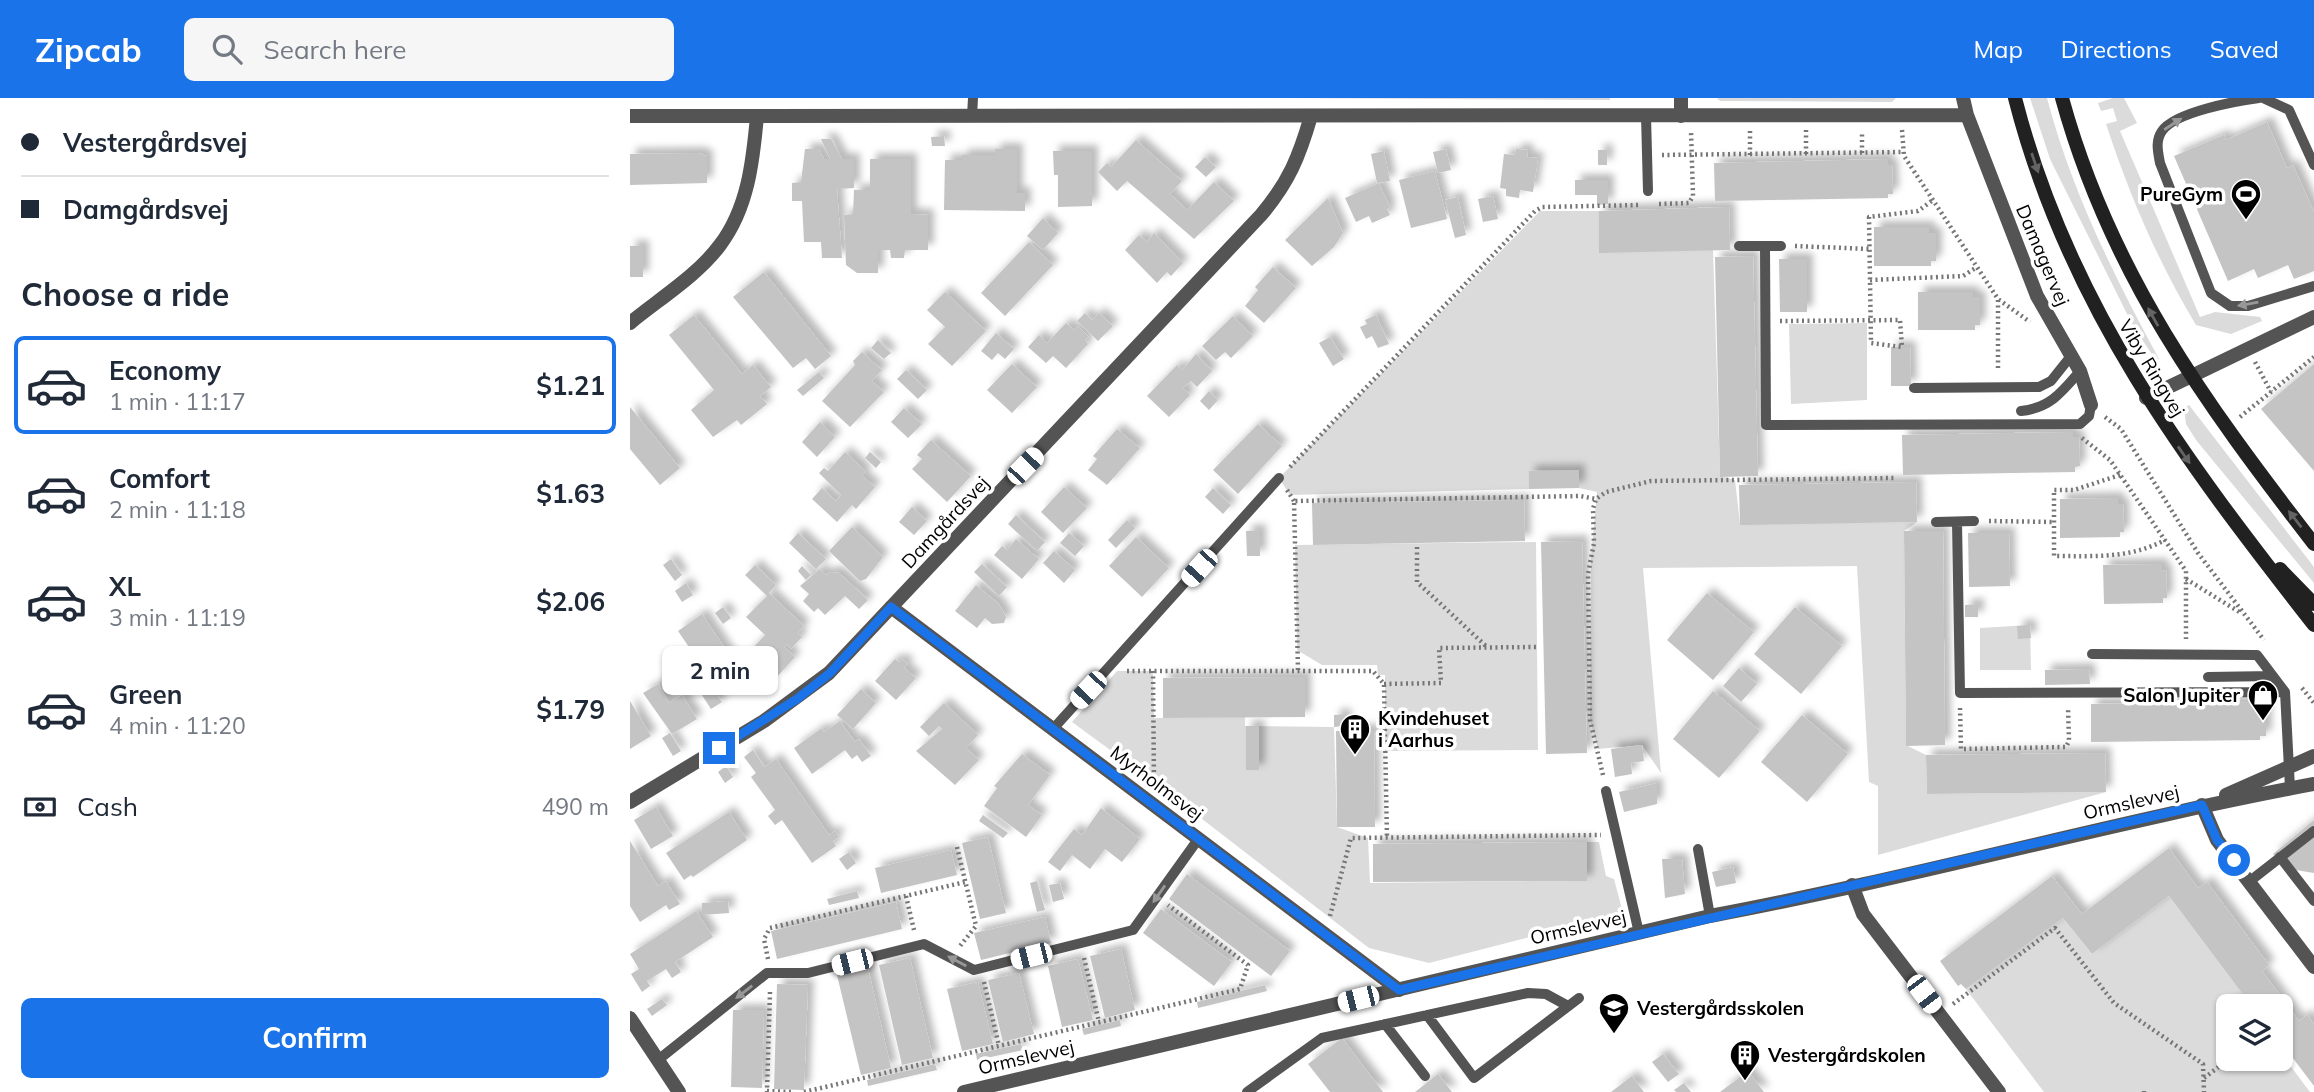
<!DOCTYPE html>
<meta charset="utf-8">
<style>
body{margin:0;font-family:Mulish,sans-serif;background:#f6f6f7;color:#1f2937;height:100vh;display:flex;flex-direction:column;font-size:26px;white-space:nowrap}
*{box-sizing:border-box;margin:0}
p{font-size:23px;color:#747a83}
.icon{flex:none;width:38px;height:38px;fill:none;stroke:currentColor;stroke-width:2;stroke-linecap:round;stroke-linejoin:round}
.map{position:relative;flex:1;overflow:hidden}
.panel{display:flex;flex-direction:column;background:#fff;width:630px}
.panel>*{flex:none}
.hud{display:grid;align-content:center;height:154px;padding:0 21px;background:#fff}
.fabs{position:absolute;left:1586px;top:896px;display:grid;gap:14px}
.fabs a{display:grid;place-items:center;width:77px;height:77px;border-radius:10px;background:#fff;box-shadow:0 2px 5px #0004;font-size:35px}
.end{position:absolute;width:32px;height:32px;margin:-16px;border:9px solid #1a73e8;background:#fff;box-shadow:0 0 0 4px #fff}
.from{border-radius:50%}
.bubble{position:absolute;height:49px;border-radius:10px;background:#fff;box-shadow:0 2px 5px #0004;font-size:23px;font-weight:700;line-height:49px;text-align:center}
.car{position:absolute;width:21px;height:42px;margin:-21px -10px;border-radius:9px;box-shadow:0 0 5px 2px #0007;background:linear-gradient(#fff 24%,#345 0 40%,#fff 0 76%,#345 0 86%,#fff 0)}
.hud b{display:flex;align-items:center;gap:24px;height:66px;font-size:26px}
.hud b+b{border-top:2px solid #e0e1e3}
.hud i{width:18px;height:18px;background:#1f2937}
ul{padding:0;list-style:none}
li{display:flex;align-items:center;gap:21px;height:98px;margin:0 14px 10px;padding:0 7px;border:4px solid transparent;border-radius:10px}
li div{flex:1}
li b{display:block;font-size:26px}
li em{font-style:normal;font-weight:700}
li.active{border-color:#1a73e8}
li>.icon{width:63px;height:63px;stroke-width:1.5}
h2{padding:0 21px;font-size:32px;line-height:84px}
.pay{display:flex;align-items:center;gap:18px;height:77px;padding:0 21px;font-size:26px}
.pay p{margin-inline-start:auto}
.primary-button{display:flex;gap:14px;margin-top:auto;padding:14px 21px}
.primary-button a{flex:1;height:80px;border-radius:10px;background:#1a73e8;color:#fff;font-size:28px;font-weight:700;line-height:80px;text-align:center}
header{display:flex;align-items:center;gap:42px;box-sizing:border-box;height:98px;padding:0 35px;background:#1a73e8;color:#fff}
header strong{font-size:33px}
nav{display:flex;gap:38px;margin-inline-start:auto;font-size:24px}
.search{width:490px;height:63px;background:#f6f6f7;display:flex;align-items:center;gap:18px;box-sizing:border-box;padding:0 24px;border-radius:10px;color:#747a83;font-size:26px}
main{display:flex;flex:1;min-height:0}
.map>svg:first-child{display:block}
.green{fill:#dbdbdb}
.building{fill:#c4c4c4;filter:url(#shadow)}
.lines{fill:none;stroke-linecap:round;stroke-linejoin:round}
.path{stroke:#767676;stroke-width:4.5;stroke-dasharray:2 3.5;stroke-linecap:butt}
.service{stroke:#545454;stroke-width:10}
.minor{stroke:#545454;stroke-width:14}
.tertiary{stroke:#545454;stroke-width:14}
.secondary{stroke:#212121;stroke-width:14}
.oneway{fill:#989898}
.oneway2{fill:#646464}
.route{stroke:#1a73e8;stroke-width:9}
.labels{text-anchor:middle;dominant-baseline:central;stroke-width:7;stroke-linejoin:round;paint-order:stroke}
.poi-label{font-size:19px;font-weight:bold;fill:#000;stroke:#fff;text-anchor:start}
.street-label{font-size:19px;fill:#000;stroke:#fff}
</style>
<header>
<strong>Zipcab</strong>
<div class="search"><svg class="icon" aria-label="search" viewBox="0 0 24 24"><circle cx="10" cy="10" r="6"/><path d="M15 15l6 6"/></svg>Search here</div>
<nav><a>Map</a><a>Directions</a><a>Saved</a></nav>
</header>
<main>
<section class="panel">
<div class="hud">
<b><i class="from"></i>Vestergårdsvej</b>
<b><i></i>Damgårdsvej</b>
</div>
<h2>Choose a ride</h2>
<ul>
<li class="active"><svg class="icon" aria-label="car" viewBox="0 0 24 24"><path d="M5 17H2v-5l4-1 3-4h7l3 4 3 1v5h-3M9 17h6M6 11h13"/><circle cx="7" cy="17" r="2"/><circle cx="17" cy="17" r="2"/></svg><div><b>Economy</b><p>1 min · 11:17</p></div><em>$1.21</em></li>
<li><svg class="icon" aria-label="car" viewBox="0 0 24 24"><path d="M5 17H2v-5l4-1 3-4h7l3 4 3 1v5h-3M9 17h6M6 11h13"/><circle cx="7" cy="17" r="2"/><circle cx="17" cy="17" r="2"/></svg><div><b>Comfort</b><p>2 min · 11:18</p></div><em>$1.63</em></li>
<li><svg class="icon" aria-label="car" viewBox="0 0 24 24"><path d="M5 17H2v-5l4-1 3-4h7l3 4 3 1v5h-3M9 17h6M6 11h13"/><circle cx="7" cy="17" r="2"/><circle cx="17" cy="17" r="2"/></svg><div><b>XL</b><p>3 min · 11:19</p></div><em>$2.06</em></li>
<li><svg class="icon" aria-label="car" viewBox="0 0 24 24"><path d="M5 17H2v-5l4-1 3-4h7l3 4 3 1v5h-3M9 17h6M6 11h13"/><circle cx="7" cy="17" r="2"/><circle cx="17" cy="17" r="2"/></svg><div><b>Green</b><p>4 min · 11:20</p></div><em>$1.79</em></li>
</ul>
<div class="pay"><svg class="icon" aria-label="cash" viewBox="0 0 24 24"><path d="M3 7h18v10H3z"/><circle cx="12" cy="12" r="2"/></svg>Cash<p>490 m</p></div>
<div class="primary-button"><a>Confirm</a></div>
</section>
<div class="map">
<svg width="1684" height="994" viewBox="0 0 1684 994">
<defs>
<filter id="shadow"><feDropShadow dx="6" dy="-6" stdDeviation="3.5" flood-color="#0004"/></filter>
</defs>
<rect width="100%" height="100%" fill="#fff"/>
<path class="green" d="M644 0H980V2Z
M1087 0H1266L1262 4 1090 3Z
M1400 0H1417C1441 92 1484 178 1529 261L1526 262 1504 230 1420 61Z
M1483 0H1494L1507 25 1490 33 1570 219 1585 214 1630 219 1632 223 1601 236 1566 227C1528 164 1499 96 1476 26L1487 23 1483 10 1471 13 1468 5Z
M910 113H969V154L1083 152 1090 378 1105 382 1110 426 1287 424 1274 433 1276 647 1296 657 1297 696 1476 694 1248 757V688L1239 684 1227 468 1013 470 1031 675 1012 647 968 651 960 622 961 460 967 394 949 390V372L899 391 660 397 649 380Z
M1237 225V302L1161 306 1159 226Z
M1559 307 1684 469V485L1566 342 1556 326 1554 310Z
M906 444 908 652 755 653V577H748L747 567H692L667 552 665 447Z
M1400 527 1401 572H1350V530Z
M487 573H523L524 620 615 619V628L704 629 707 729 738 740 740 785 956 783 957 744H969L976 778 984 781 993 815 799 865 739 850 528 687 442 624Z
M1539 798 1614 898 1596 911 1598 961H1650V954L1680 994H1414L1336 891 1433 820 1462 856Z"/>
<path class="building" d="M1637 24 1657 70 1663 67 1684 114V173L1664 181 1658 167 1628 180 1624 171 1598 183 1544 58 1594 37 1596 42Z
M314 38 315 48H302L301 39Z
M191 41H201L212 61H224V90L207 91 212 160H192L191 144H174L172 103H162V85L171 84 175 51H189L194 61H200Z
M506 42 552 83 540 96 557 112 584 84 604 103 564 141 497 83 487 93 468 74 477 65 481 69Z
M365 51H387V95H395V113L314 112 315 62H332V57H365Z
M816 51 821 72 808 75 803 54Z
M886 51 898 52 897 59 908 60 903 94 890 92 889 100 876 98V91L870 90 874 56 885 57Z
M968 52H977V67H968Z
M423 53H462V108L428 109V77H424Z
M754 53 760 83 747 85 741 56Z
M69 55 77 58V85L0 87V56Z
M575 59 586 69 576 79 565 69Z
M240 61H281V116L298 117V152H275L274 160H261L260 152H248V175H227L216 167 214 117 223 116 224 92H240Z
M1258 61V67H1262L1263 96H1258V100L1085 103 1084 65Z
M805 73 817 121 781 130 769 82Z
M945 82H978V106L967 107V97H945Z
M749 85 760 109 757 111 760 117 742 125 739 118 726 124 715 100Z
M863 98 868 121 853 124 848 101Z
M828 99 836 137 825 140 815 102Z
M698 100 713 135 704 149 682 168 655 142Z
M1099 109 1100 152 969 155V113Z
M413 120 428 135 413 152 397 138Z
M1244 129H1299V135H1306V163H1301V168H1244Z
M524 135 553 165 541 178 537 174 527 185 495 152 509 137 517 144Z
M399 144 423 167 375 218 351 195Z
M0 148H13V179H0Z
M1123 158 1128 378 1090 379 1085 159Z
M1149 161H1177V214H1150Z
M643 169 666 190 634 225 615 208 628 192 625 189Z
M134 174 201 258 185 271 176 260 163 270 103 199Z
M315 194 356 233 322 268 298 246 315 229 297 212Z
M1288 194H1343V199H1350V227H1345V232H1288Z
M455 215 462 222 469 215 483 228 468 243 447 223Z
M64 217 112 276 123 267 141 289 130 298 137 306 111 327 107 322 83 339 61 312 84 292 39 237Z
M746 217 759 246 748 250 742 238 736 241 730 229 737 226 735 222Z
M603 218 623 238 601 260 595 254 586 262 572 248Z
M436 225 444 232 448 228 459 239 455 242 458 246 436 270 423 258 416 265 398 249 409 237 417 245Z
M366 235 384 251 375 261 368 255 362 262 351 253Z
M700 239 714 261 703 268 689 245Z
M248 242 261 255 254 261 241 250Z
M1261 249H1280L1281 288H1261Z
M232 254 252 272 242 283 254 294 220 329 192 303 225 267 223 263Z
M566 256 582 273 567 289 561 283 553 290 560 297 539 319 517 298 547 267 552 272Z
M382 266 407 289 382 315 357 292Z
M1684 266V373L1631 311Z
M276 272 297 292 288 301 267 281Z
M189 274 194 280 173 298 167 292Z
M579 293 588 302 579 312 570 303Z
M0 309 50 370 30 387 0 351Z
M274 310 292 326 278 340 261 324Z
M190 324 205 339 187 359 172 344Z
M628 326 652 348 608 396 583 372Z
M487 331 510 350 477 387 458 372 467 361 463 358Z
M1443 334V339H1449L1450 368 1445 369V374L1273 377 1272 337Z
M301 342 341 378 317 404 282 371 292 361 287 357Z
M215 354 236 374 232 378 245 389 226 411 222 407 207 424 182 401 192 390 206 403 211 397 189 375 194 370 198 373Z
M240 354 251 364 246 370 235 360Z
M949 372V390L899 391V373Z
M1286 384 1287 424 1110 427 1109 387Z
M434 389 457 410 433 435 411 414Z
M583 390 601 407 593 416 575 399Z
M1488 400V406H1493L1494 434H1490V439L1430 440V401Z
M894 402 895 443 683 447 682 405Z
M282 409 297 423 284 437 269 424Z
M386 417 415 444 407 453 378 426Z
M497 422 505 430 486 450 478 442Z
M222 429 253 459 236 481 230 483 199 453Z
M630 432V458H617L616 433Z
M1274 433H1313L1315 647 1276 648Z
M168 435 196 461 186 471 159 445Z
M439 435 454 448 445 458 430 445Z
M1338 435H1379L1380 488 1339 489Z
M506 439 539 470 512 499 479 468Z
M386 441 409 461 392 481 364 457 372 448 377 452Z
M952 443 957 655 916 656 911 444Z
M424 453 445 472 434 485 413 465Z
M41 461 52 477 45 483 33 467Z
M352 466 377 489 369 498 344 474Z
M1532 466V473L1536 472 1537 500H1533V505L1474 506 1473 467Z
M125 467 146 487 139 495 174 528 168 535 172 539 161 551 157 546 154 549 165 559 145 581 137 573 135 576 118 555 135 537 116 519 137 498 115 477Z
M172 468 181 477 176 482 168 473Z
M190 471 196 477 200 474 209 475 238 502 229 511 215 498 195 517 188 510 184 514 173 503 179 496 170 488Z
M56 485 63 497 52 504 45 493Z
M346 487 369 506 376 519 374 525 362 526 355 520 347 530 325 513Z
M1077 495 1124 534 1083 582 1037 542Z
M1348 506V519H1335V507Z
M93 509 101 520 93 526 85 515Z
M1165 509 1212 548 1171 596 1124 556Z
M72 516 106 567 82 583 48 533Z
M1400 527 1401 540 1388 541 1387 528Z
M265 561 269 564 272 561 278 566 274 570 286 580 266 602 245 583Z
M1109 570 1127 586 1111 604 1093 588Z
M1459 571 1460 586 1415 587V572Z
M675 579V619L533 620V580Z
M78 584 92 604 81 611 68 591Z
M28 586 39 605 52 597 67 621 42 636 13 595Z
M231 591 246 605 223 631 207 617Z
M1083 593 1130 633 1089 680 1043 641Z
M0 603 21 638 0 651Z
M1630 604V610H1636V638H1630V642L1461 644V606Z
M314 605 348 637 336 650 349 662 325 687 286 653 312 631 309 628 299 638 290 629Z
M715 616V628L704 629V617Z
M1172 617 1218 656 1177 704 1131 664Z
M210 623 225 644 229 641 241 658 232 664 227 657 222 661 215 652 182 676 164 650 192 630 194 634Z
M616 628H629V672H616Z
M744 632 745 729H707L706 633Z
M40 635 51 653 43 658 32 640Z
M1012 647 1014 663 1001 665 1002 676 985 679 981 651Z
M123 652 134 669 146 661 199 737 205 733 209 739 203 743 206 748 182 765 152 722 145 727 138 718 145 712 121 679 126 675 114 659Z
M1475 655 1476 694 1297 696 1296 657Z
M392 656 420 677 398 707 412 717 396 739 354 708 367 690 364 688Z
M96 668 103 679 95 685 88 674Z
M1027 685V706L994 714 989 694Z
M26 709 43 738 21 751 4 722Z
M471 710 510 741 492 764 475 751 460 771 442 757 430 773 418 764 444 731 452 737Z
M99 714 117 742 63 779 61 777 54 782 36 755Z
M353 717 378 735 373 740 349 723Z
M1684 722V775L1654 770 1643 756Z
M358 739 376 815 350 821 332 745Z
M0 743 28 788 36 783 50 806 39 812 36 807 10 824 0 808Z
M957 744V783L743 784V746Z
M1539 750 1568 790 1577 784 1639 867 1632 873 1669 923 1677 917 1684 926V988L1650 943V908H1600L1614 898 1539 798 1462 856 1433 820 1336 891 1331 886 1328 888 1310 863 1422 778 1452 816Z
M321 752 327 777 251 795 245 770Z
M219 754 226 765 217 772 209 761Z
M1032 761H1052L1055 796 1035 800Z
M1103 769 1106 785 1086 789 1082 774Z
M557 776 660 853 641 878 539 801Z
M407 783 415 812 407 814 400 785Z
M430 785 434 801 423 804 419 787Z
M227 793 229 800 199 807 197 801Z
M98 803 99 815 72 817V805Z
M266 804 272 831 147 861 141 833Z
M531 811 602 864 584 888 513 835Z
M66 813 83 839 45 864 51 874 42 880 36 871 17 883 20 888 12 894 1 876 9 871 0 856Z
M415 819 421 845 351 862 344 835Z
M491 851 505 912 475 920 460 858Z
M280 860 303 960 272 967 249 867Z
M448 861 463 922 432 929 418 868Z
M238 870 261 970 231 977 207 877Z
M389 875 404 936 373 944 358 882Z
M348 884 363 946 332 953 317 891Z
M147 886 178 887 174 992 144 991Z
M635 887 637 893 568 910 567 904Z
M32 901 37 907 22 918 17 911Z
M103 912H134L132 990 101 989Z
M490 922 491 928 454 937 452 931Z
M712 940 753 994H700L678 966Z
M391 946 393 952 347 962 346 956Z
M1033 956 1049 976 1038 984 1022 964Z
M305 966 307 972 238 988 237 982Z
M1118 973 1134 994H1090Z
M808 976 822 994H785Z
M1002 978 1014 994H981Z
M1054 985 1061 994H1046L1044 992Z"/>
<g class="lines">
<path class="path" d="M1176 32V56
M1272 32 1274 58 1368 201 1400 224
M1120 33V57
M1232 55V35
M1032 57 1274 54
M1029 106 1059 105 1063 98 1061 33
M1165 148 1240 151
M1240 182 1333 178 1347 169
M1368 202V273
M1150 223 1270 222 1272 249 1241 245 1239 119 1288 113 1303 102
M1625 264 1641 294
M1475 319 1491 331 1568 455 1634 542
M1610 319 1684 259
M1452 340 1480 362 1556 473V541
M660 369 905 113 912 109 1010 107
M1490 377 1444 392H1424V458C1464 458 1499 461 1535 442
M657 392 664 403
M1359 423 1424 424
M787 449V484L857 549
M1556 481 1611 515
M668 572 664 403 950 398 966 401
M497 573H743L754 586 757 740
M523 573 524 685
M754 586 811 585 809 550 906 549
M1672 590 1684 605
M1330 610 1331 651 1436 649 1439 643 1438 609
M973 677 960 622 958 476 964 445 963 411 966 401 976 394 1021 383 1266 380
M327 749 346 828 330 848
M276 798 284 832
M700 818 721 740 971 737
M454 860 469 924
M138 861 134 841 140 830 335 784
M354 884 369 948
M140 894 137 993 161 994
M1323 906 1425 830 1484 905 1573 966 1574 994
M1574 980 1599 961
M1514 993V994
M174 994 610 891 618 867 538 807"/>
<path class="service" d="M1629 0C1606 3 1545 14 1532 33 1525 43 1528 54 1530 65L1581 195 1600 208H1618L1684 188
M1633 0 1659 12 1684 67
M342 18 343 0
M1016 18 1018 93
M1109 148H1151
M1135 148 1136 327 1450 326 1459 318 1461 307
M1284 290 1409 289 1421 283 1441 258
M1391 313C1420 310 1432 294 1450 273
M1306 424 1344 423
M1327 424 1330 595 1655 594
M1462 556 1627 557 1655 594 1660 690
M1578 579 1643 578
M423 631 649 380
M976 693 1009 835
M1068 751 1080 818
M1650 759 1684 803
M1620 783 1684 733
M797 917 844 980 949 900
M755 926 795 978
M28 962 137 875H178L294 846 344 872 503 832 569 740
M617 994 692 940 898 895 916 896 938 908"/>
<path class="minor" d="M1051 0V18
M1333 0 1337 17 1407 198 1450 273 1461 307
M0 18 1337 17
M0 225C29 201 68 177 90 147 118 110 123 63 127 18
M1516 300 1684 219
M261 509 769 892
M0 704 134 623 199 575 631 117C659 84 669 59 681 18
M1572 707 1587 742 1684 869
M1222 787 1233 816 1369 994
M0 920 49 994"/>
<path class="tertiary" d="M1596 697 1684 658
M334 994 1080 818C1283 780 1481 724 1684 686"/>
<path class="secondary" d="M1385 0C1438 208 1555 362 1684 527
M1432 0C1480 175 1575 305 1684 446
M1650 471 1684 506"/>
</g>
<defs><path id="oneway-solid" d="M-6-.8H1V-3.2L6.5 0L1 3.2V.8H-6Z" transform="scale(1.75)"/></defs>
<g class="oneway">
<use href="#oneway-solid" transform="translate(1543 26) rotate(-33)"/>
<use href="#oneway-solid" transform="translate(1618 206) rotate(170)"/>
<use href="#oneway-solid" transform="translate(529 796) rotate(125)"/>
<use href="#oneway-solid" transform="translate(327 863) rotate(-152)"/>
<use href="#oneway-solid" transform="translate(114 894) rotate(142)"/>
</g>
<g class="oneway2">
<use href="#oneway-solid" transform="translate(1405 65) rotate(71)"/>
<use href="#oneway-solid" transform="translate(1523 219) rotate(-119)"/>
<use href="#oneway-solid" transform="translate(1554 357) rotate(55)"/>
<use href="#oneway-solid" transform="translate(1665 421) rotate(-128)"/>
</g>
<g class="lines">
<path class="route" d="M89 650 167 601 200 575 261 509 769 892 1572 707 1587 742 1604 762"/>
</g>
<defs>
<g id="stadium-pin" transform="scale(1.575)"><path d="M0 17L-7.5 6A9.5 9.5 0 1 1 7.5 6Z" fill="#000" stroke="#fff"/><path d="M0-5a6.5 5 0 1 0 0 10a6.5 5 0 1 0 0-10ZM-3.5-1.8h7v3.6h-7Z" fill="#fff"/></g>
<g id="shop-pin" transform="scale(1.575)"><path d="M0 17L-7.5 6A9.5 9.5 0 1 1 7.5 6Z" fill="#000" stroke="#fff"/><path d="M-5-2.5h2.3a2.7 3.5 0 0 1 5.4 0H5L5.5 6h-11ZM-1.5-2.5h3a1.5 2.3 0 0 0-3 0Z" fill="#fff"/></g>
<g id="building-pin" transform="scale(1.575)"><path d="M0 17L-7.5 6A9.5 9.5 0 1 1 7.5 6Z" fill="#000" stroke="#fff"/><path d="M-4-6H4V6H1V3H-1V6H-4ZM-2.5-4.3h1.7v1.8h-1.7ZM.8-4.3h1.7v1.8H.8ZM-2.5-1h1.7V.8h-1.7ZM.8-1h1.7V.8H.8Z" fill="#fff"/></g>
<g id="school-pin" transform="scale(1.575)"><path d="M0 17L-7.5 6A9.5 9.5 0 1 1 7.5 6Z" fill="#000" stroke="#fff"/><path d="M0-5L7-2L0 1L-7-2ZM-4 1L0 2.5L4 1V4Q0 6-4 4Z" fill="#fff"/></g>
</defs>
<g fill-rule="evenodd">
<use href="#stadium-pin" x="1616" y="96"/>
<use href="#shop-pin" x="1633" y="597"/>
<use href="#building-pin" x="725" y="631"/>
<use href="#school-pin" x="984" y="910"/>
<use href="#building-pin" x="1115" y="957"/>
</g>
<g class="labels">
<g class="poi-label">
<text x="1593" y="96" text-anchor="end">PureGym</text>
<text x="1610" y="597" text-anchor="end">Salon Jupiter</text>
<text x="748" y="620">Kvindehuset<tspan x="748" dy="22">i Aarhus</tspan></text>
<text x="1007" y="910">Vestergårdsskolen</text>
<text x="1138" y="957">Vestergårdskolen</text>
</g>
<g class="street-label">
<text transform="translate(1413 157) rotate(67)">Damagervej</text>
<text transform="translate(1522 270) rotate(59)">Viby Ringvej</text>
<text transform="translate(315 424) rotate(-47)">Damgårdsvej</text>
<text transform="translate(527 685) rotate(37)">Myrholmsvej</text>
<text transform="translate(1501 704) rotate(-13)">Ormslevvej</text>
<text transform="translate(948 829) rotate(-13)">Ormslevvej</text>
<text transform="translate(396 959) rotate(-13)">Ormslevvej</text>
</g>
</g>
</svg>
<div class="fabs">
<a><svg class="icon" aria-label="layers" viewBox="0 0 24 24"><path d="M12 4l9 5-9 5-9-5zM3 14l9 5 9-5"/></svg></a>
</div>
<i class="end from" style="left:1604px;top:762px"></i>
<i class="end" style="left:89px;top:650px"></i>
<div class="bubble" style="left:32px;top:548px;width:116px">2 min</div>
<i class="car" style="left:395px;top:368px;rotate:44deg"></i>
<i class="car" style="left:569px;top:470px;rotate:222deg"></i>
<i class="car" style="left:458px;top:592px;rotate:223deg"></i>
<i class="car" style="left:401px;top:858px;rotate:256deg"></i>
<i class="car" style="left:222px;top:864px;rotate:256deg"></i>
<i class="car" style="left:1294px;top:896px;rotate:143deg"></i>
<i class="car" style="left:728px;top:901px;rotate:256deg"></i>
</div>
</main>
